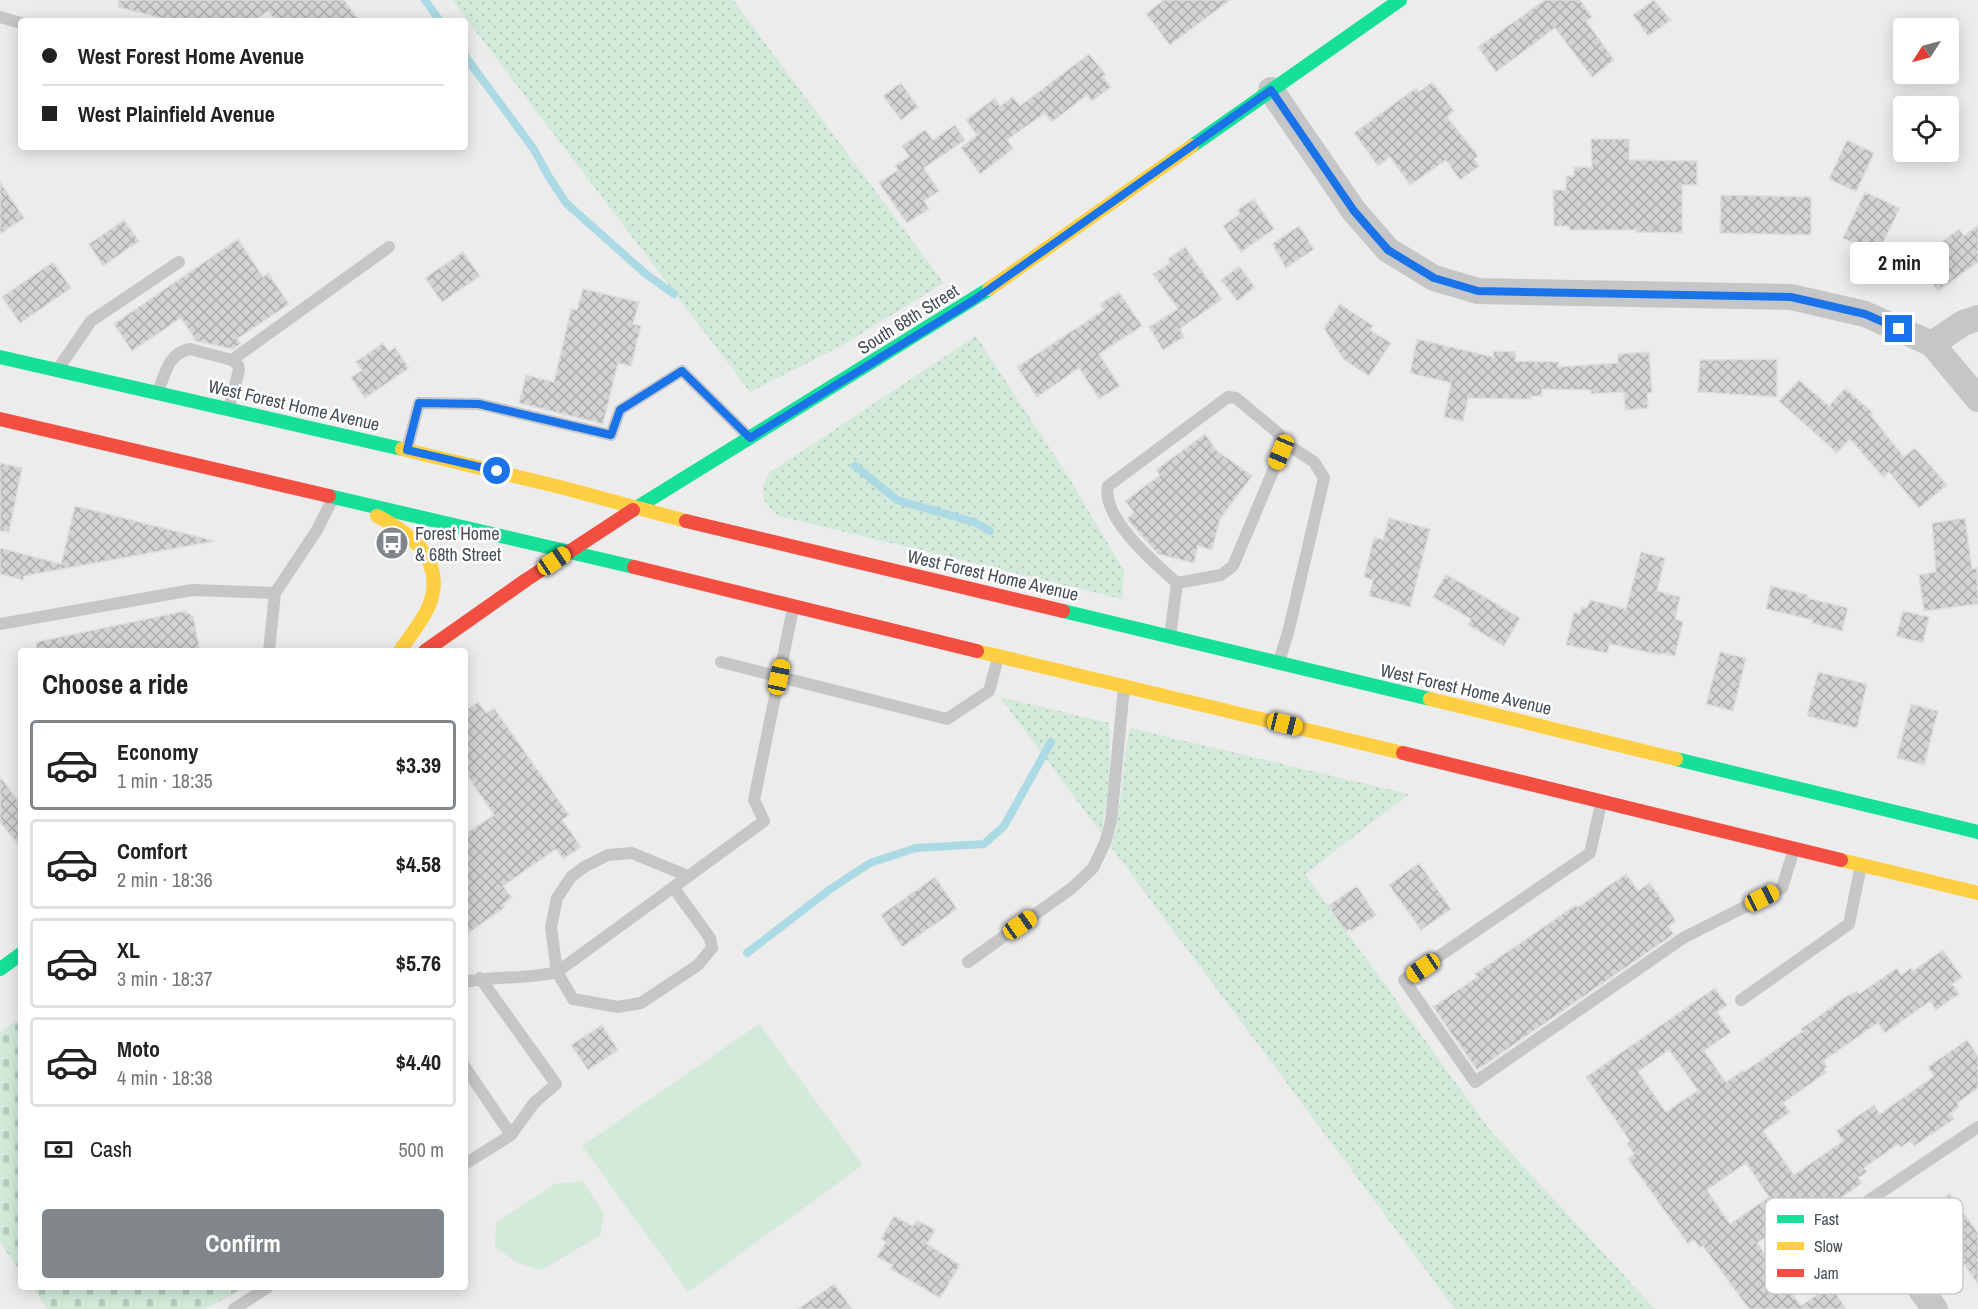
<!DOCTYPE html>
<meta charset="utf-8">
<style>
body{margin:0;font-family:"Archivo Narrow",sans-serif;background:#f6f6f6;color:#222;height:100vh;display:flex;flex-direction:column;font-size:22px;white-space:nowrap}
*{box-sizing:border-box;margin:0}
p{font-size:20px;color:#767676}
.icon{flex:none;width:33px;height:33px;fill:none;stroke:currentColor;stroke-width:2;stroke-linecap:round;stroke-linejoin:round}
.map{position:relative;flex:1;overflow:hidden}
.sheet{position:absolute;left:18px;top:648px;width:450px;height:642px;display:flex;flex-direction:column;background:#fff;border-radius:6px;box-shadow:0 3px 15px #0003}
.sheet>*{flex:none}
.banner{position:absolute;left:18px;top:18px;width:450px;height:132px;border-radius:6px;box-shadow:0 3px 15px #0003;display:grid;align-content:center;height:132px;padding:0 24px;background:#fff}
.needle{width:39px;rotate:234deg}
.buttons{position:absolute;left:1893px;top:18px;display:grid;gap:12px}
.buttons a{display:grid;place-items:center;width:66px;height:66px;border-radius:6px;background:#fff;box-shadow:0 3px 15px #0003;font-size:30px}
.end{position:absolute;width:27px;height:27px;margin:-14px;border:8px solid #1a73e8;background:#fff;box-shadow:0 0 0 3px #fff}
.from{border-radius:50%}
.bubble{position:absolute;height:42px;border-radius:6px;background:#fff;box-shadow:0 3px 15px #0003;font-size:20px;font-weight:700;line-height:42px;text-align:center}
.car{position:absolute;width:18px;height:36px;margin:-18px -9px;border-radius:8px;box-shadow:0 0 4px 2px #0007;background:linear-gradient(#f5c518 24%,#345 0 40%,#f5c518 0 76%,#345 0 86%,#f5c518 0)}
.banner b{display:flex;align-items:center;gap:21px;height:57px;font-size:22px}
.banner b+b{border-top:2px solid #e0e0e0}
.banner i{width:15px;height:15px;background:#222}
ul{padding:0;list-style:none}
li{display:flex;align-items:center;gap:18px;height:90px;margin:0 12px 9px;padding:0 12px;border:3px solid #e0e0e0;border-radius:6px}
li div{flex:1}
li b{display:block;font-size:22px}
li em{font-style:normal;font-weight:700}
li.selected{border-color:#80868a}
li>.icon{width:54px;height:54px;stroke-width:1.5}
h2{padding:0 24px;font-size:27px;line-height:72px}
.pay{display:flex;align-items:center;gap:15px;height:66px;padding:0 24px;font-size:22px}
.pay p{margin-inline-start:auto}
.action{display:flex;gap:12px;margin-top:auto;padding:12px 24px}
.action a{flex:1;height:69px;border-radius:6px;background:#80868a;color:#fff;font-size:24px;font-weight:700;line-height:69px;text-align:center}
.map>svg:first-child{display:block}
.grass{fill:url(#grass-dots)}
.cemetery{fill:url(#cemetery-stones)}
.park{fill:#d3eada}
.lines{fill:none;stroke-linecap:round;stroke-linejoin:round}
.stream{stroke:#abdae4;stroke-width:8}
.building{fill:url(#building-cross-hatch);stroke:#dededf;stroke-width:1.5;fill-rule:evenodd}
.lane{stroke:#c4c6c7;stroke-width:12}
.street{stroke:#c4c6c7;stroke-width:26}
.fast{stroke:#16e098;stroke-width:14}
.slow{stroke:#ffcf43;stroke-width:14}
.jam{stroke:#f24e42;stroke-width:14}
.route{stroke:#1a73e8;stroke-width:8}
.labels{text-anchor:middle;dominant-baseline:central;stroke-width:5;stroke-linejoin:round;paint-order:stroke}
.street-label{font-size:18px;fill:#464f56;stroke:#fff}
.poi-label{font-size:18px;fill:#464f56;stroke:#fff;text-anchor:start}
.key{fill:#fff;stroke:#c8cacc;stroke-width:1.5}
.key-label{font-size:16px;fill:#464f56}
</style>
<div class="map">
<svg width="1978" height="1309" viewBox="0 0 1978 1309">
<defs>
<pattern id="grass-dots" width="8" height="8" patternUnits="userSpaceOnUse" patternTransform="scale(1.5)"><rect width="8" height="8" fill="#d3eada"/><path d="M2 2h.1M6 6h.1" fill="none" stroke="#b6cabd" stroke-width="1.8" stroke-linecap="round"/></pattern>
<pattern id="cemetery-stones" width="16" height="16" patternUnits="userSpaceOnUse" patternTransform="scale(1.5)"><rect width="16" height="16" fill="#d3eada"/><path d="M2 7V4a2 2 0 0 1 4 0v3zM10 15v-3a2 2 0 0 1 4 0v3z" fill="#b6cabd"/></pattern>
<pattern id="building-cross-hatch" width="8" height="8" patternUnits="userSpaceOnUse" patternTransform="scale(1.5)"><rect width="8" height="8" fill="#d3d3d5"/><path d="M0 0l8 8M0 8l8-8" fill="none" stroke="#adaeb0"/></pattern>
</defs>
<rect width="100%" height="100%" fill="#edecec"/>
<path class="grass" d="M452 0H733L944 283 839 347 750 392Z
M976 336 1068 476 1124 571 1122 599 779 516C761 503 759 492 769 473Z
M1000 697 1109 723C1112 760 1108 797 1101 833Z
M1130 728 1409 794 1305 874 1490 1130 1655 1309H1455L1111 847C1123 808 1121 768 1130 728Z"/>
<path class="cemetery" d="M21 1017V1272L0 1243V1033Z
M32 1287H245L205 1309H47Z"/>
<path class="park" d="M759 1024 863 1165 688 1292 582 1146Z
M583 1181 604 1214 600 1236 541 1270 516 1262 495 1247 496 1222 555 1184Z"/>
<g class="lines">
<path class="stream" d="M425 0 440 21
M465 56 533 148 549 177 566 203 647 275 674 294
M855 466 897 500 974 522 990 531
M747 953 829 890 870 863 916 848 984 844 1004 826 1051 742"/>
</g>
<path class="building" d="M119 0H344L360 21H276L268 11 254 21H172L118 7Z
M1164 0H1230L1170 45 1146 14Z
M1545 0H1580L1592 17 1586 21 1614 60 1592 77 1555 28 1496 72 1478 47Z
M1654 0 1671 20 1648 36 1633 15Z
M1089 54 1106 75 1103 77 1111 87 1092 101 1087 95 1052 122 1045 113 1007 140 1013 149 980 174 961 148 977 135 966 120 995 98 1000 106 1013 97 1020 106Z
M1432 82 1454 111 1447 117 1478 156 1474 159 1479 166 1460 180 1446 160 1410 185 1390 157 1378 166 1354 133 1416 88 1419 92Z
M901 83 918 107 901 120 883 96Z
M955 125 965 140 924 168 939 191 924 201 929 209 907 223 879 183 898 170 895 166 909 156 902 146 925 130 933 140Z
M1591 139H1629V160L1697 161V185H1682V233L1636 232V230H1570L1569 226H1554L1553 190H1566V176H1574V167H1592Z
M1847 140 1874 153 1856 192 1829 179Z
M0 182 24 218 0 234Z
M1865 192 1900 208 1877 254 1843 238Z
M1721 195 1811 197V235L1720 233Z
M1254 199 1274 229 1241 252 1223 226 1240 214 1237 210Z
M124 220 139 241 103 266 89 244Z
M1978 225V262L1938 291 1916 261 1959 229 1964 236Z
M1299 226 1314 249 1286 268 1272 244Z
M238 239 263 277 268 273 289 304 237 339 241 344 233 349 196 341 181 318 132 351 114 324Z
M1185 247 1222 299 1180 329 1184 337 1163 350 1149 327 1178 309 1153 274 1170 263 1168 259Z
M463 252 480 276 442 302 425 278Z
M53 262 71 288 20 323 2 297Z
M1239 266 1255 287 1237 301 1221 280Z
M583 289 639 302 633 324 641 326 631 366 618 363 603 424 519 403 526 375 554 382 571 309 577 310Z
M1119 292 1142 326 1099 354 1120 386 1099 399 1079 368 1037 397 1017 367 1104 310 1100 304Z
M1340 304 1373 326 1370 330 1391 343 1369 376 1343 359 1324 328Z
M1417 339 1493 357 1494 351 1516 352 1515 361 1559 362 1558 367 1618 363V354L1649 352 1652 393H1647L1648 408 1625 410 1624 392 1591 394V390L1542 389V396H1531V399L1468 398 1463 421 1444 417 1451 383 1410 373Z
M383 343 389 352 395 347 409 368 365 398 351 378 362 370 356 362Z
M1777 359V397L1698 392 1700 360Z
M1799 380 1829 406 1845 388 1873 413 1871 416 1904 457 1915 448 1947 485 1919 508 1889 472 1883 477 1850 439 1837 453 1779 401Z
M1205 434 1216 450 1252 476 1220 519 1212 550 1198 546 1194 563 1158 554 1127 519 1134 512 1125 501 1160 475 1156 470Z
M0 463 22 468 9 532 0 531Z
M75 506 215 541 24 576 23 580 0 574V548L61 564Z
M1389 518 1430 529 1410 607 1369 596 1373 580 1364 577 1374 537 1383 540Z
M1965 518 1972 569 1977 568 1978 604 1924 611 1919 575 1936 572 1932 523Z
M1641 552 1665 558 1657 591 1680 597 1675 619 1683 622 1675 656 1661 653 1660 655 1610 644 1607 653 1566 645 1574 612 1580 614 1582 607 1587 608 1590 600 1626 609Z
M1446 574 1520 618 1504 646 1468 625 1471 619 1433 597Z
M1771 586 1808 595 1807 598 1848 608 1842 631 1812 623 1813 620 1766 609Z
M185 611 193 616 200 651H37L36 642Z
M1903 611 1929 617 1923 643 1896 636Z
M1720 652 1746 658 1733 711 1706 704Z
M1818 672 1867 684 1857 728 1807 716Z
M478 702 486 713 494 708 569 815 562 820 581 847 563 859 556 849 503 886 512 898 503 904 505 907 465 935V834L494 815 465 772V711Z
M1911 704 1938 711 1924 765 1897 758Z
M0 777 21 804V848L0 822Z
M1419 863 1451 909 1421 930 1389 885Z
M1626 874 1638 891 1650 883 1676 921 1668 926 1674 934 1477 1070 1433 1007 1477 977 1475 974 1576 905 1578 907Z
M935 877 957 909 902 947 881 915Z
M1357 886 1376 915 1352 931 1350 929 1346 932 1328 906Z
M1943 950 1962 977 1952 984 1959 994 1936 1010 1930 1001 1885 1033 1878 1023 1823 1061 1827 1067 1824 1069 1827 1072 1783 1103 1790 1112 1763 1131 1794 1175 1843 1141 1836 1131 1874 1105 1880 1114 1934 1076 1928 1067 1967 1040 1978 1056V1088L1957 1103 1959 1107 1950 1114 1954 1119 1914 1146 1910 1141 1901 1147 1898 1144 1864 1168 1867 1172 1858 1178 1862 1183 1822 1211 1818 1205 1808 1212 1805 1209 1757 1243 1801 1306 1830 1285 1846 1309H1749L1703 1246 1700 1248 1694 1240 1688 1244 1628 1159 1634 1154 1627 1144 1630 1141 1586 1077 1715 988 1727 1005 1717 1012 1731 1032 1704 1051 1726 1082 1743 1070 1744 1072 1803 1031 1801 1029 1847 996 1857 991 1859 994 1897 968 1901 975 1911 968 1913 971ZM1669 1050 1698 1090 1666 1112 1638 1072ZM1746 1163 1769 1197 1730 1224 1707 1190Z
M602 1025 618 1050 588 1070 571 1045Z
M1950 1194 1978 1233V1284L1926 1211Z
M894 1216 913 1226 917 1220 935 1230 927 1244 960 1265 940 1298 891 1269 893 1265 877 1257 886 1242 881 1239Z
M834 1284 852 1309H798Z"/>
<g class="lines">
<path class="lane" d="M0 17 21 23
M232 360 389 247
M58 369 91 321 179 262
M158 392C165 374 168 353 190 349L232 360 238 365 239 370 229 408
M407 450 419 403 479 404 611 435 620 410 682 371 749 437
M0 624 192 590 275 593
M1170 636 1177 583C1156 564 1101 518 1108 486L1228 397 1236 398 1278 433 1282 441 1281 452 1233 566 1221 575 1177 583
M269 651 275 593 317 530 333 498
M721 662 947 719 989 691 998 658
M1279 662 1289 629 1324 478 1314 462 1282 441
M1601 804 1590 853 1404 980 1475 1082 1683 938 1782 888 1794 849
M673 887 710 938 712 948 698 965 641 1003 618 1007 573 999 557 972 551 927 557 898 571 877 584 867 608 855 632 853 688 876
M968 962 1072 888 1093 868 1105 843 1111 821 1124 687
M480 978 556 1084 534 1103 511 1135
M465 982C495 975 526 980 557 972L764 821 754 800 793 608
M1741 1000 1849 924 1861 865
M465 1067 511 1135 465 1164
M1786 1256 1978 1127
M234 1309 268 1287"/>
<path class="street" d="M1271 90 1354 211 1388 250 1434 278 1478 291 1791 297 1865 314 1932 344 1978 399
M1932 344 1963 323 1978 318
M1888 1245 1935 1309"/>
<path class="fast" d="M1192 146 1400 0
M0 357 402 449
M329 496 634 567
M633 510 989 289
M1063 611 1430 699
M1676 759 1978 832
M0 969 21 954"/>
<path class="slow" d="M989 289 1192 146
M402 449 564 488 686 521
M377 516C413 534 448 563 428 608 421 623 409 637 400 651
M977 651 1403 753
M1430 699 1676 759
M1841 860 1978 893"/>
<path class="jam" d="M0 419 329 496
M686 521 1063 611
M634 567 977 651
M425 651 526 580 633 510
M1403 753 1841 860"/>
</g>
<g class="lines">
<path class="route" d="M497 471 407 450 419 403 479 404 611 435 620 410 682 371 750 438 974 300 1271 90 1354 211 1388 250 1434 278 1478 291 1791 297 1865 314 1899 329"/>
</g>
<defs>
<g id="bus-disc" transform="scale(1.725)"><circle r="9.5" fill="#80868a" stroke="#fff"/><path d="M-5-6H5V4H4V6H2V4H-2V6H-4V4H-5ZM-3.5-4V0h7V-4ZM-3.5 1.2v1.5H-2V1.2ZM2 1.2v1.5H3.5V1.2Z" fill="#fff"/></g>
</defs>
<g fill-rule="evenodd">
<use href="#bus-disc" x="392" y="543"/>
</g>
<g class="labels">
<g class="street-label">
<text transform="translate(908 319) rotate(-32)">South 68th Street</text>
<text transform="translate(294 405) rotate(13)">West Forest Home Avenue</text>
<text transform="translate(993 575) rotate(13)">West Forest Home Avenue</text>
<text transform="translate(1466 689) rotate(13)">West Forest Home Avenue</text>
</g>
<g class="poi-label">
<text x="415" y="533">Forest Home<tspan x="415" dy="21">&amp; 68th Street</tspan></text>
</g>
</g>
<rect x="1765" y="1198" width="198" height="96" rx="9" class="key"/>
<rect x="1777" y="1215" width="27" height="8" fill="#16e098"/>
<rect x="1777" y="1242" width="27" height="8" fill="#ffcf43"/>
<rect x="1777" y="1269" width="27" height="8" fill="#f24e42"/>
<g class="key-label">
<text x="1814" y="1225">Fast</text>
<text x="1814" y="1252">Slow</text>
<text x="1814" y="1279">Jam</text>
</g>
</svg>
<div class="buttons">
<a><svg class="needle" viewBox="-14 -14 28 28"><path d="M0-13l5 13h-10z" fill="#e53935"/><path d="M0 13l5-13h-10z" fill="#767676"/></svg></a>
<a><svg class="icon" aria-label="locate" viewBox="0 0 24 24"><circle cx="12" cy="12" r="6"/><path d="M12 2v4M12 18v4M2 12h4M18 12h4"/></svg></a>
</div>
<i class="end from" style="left:497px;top:471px"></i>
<i class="end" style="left:1899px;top:329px"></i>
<div class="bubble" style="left:1850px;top:242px;width:99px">2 min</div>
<i class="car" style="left:1281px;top:452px;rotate:203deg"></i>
<i class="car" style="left:554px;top:561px;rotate:56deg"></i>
<i class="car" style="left:779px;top:677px;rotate:12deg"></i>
<i class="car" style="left:1285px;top:724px;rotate:104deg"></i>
<i class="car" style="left:1762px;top:898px;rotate:63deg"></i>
<i class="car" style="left:1020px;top:925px;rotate:55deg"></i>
<i class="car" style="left:1423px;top:968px;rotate:236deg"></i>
<div class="banner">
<b><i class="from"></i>West Forest Home Avenue</b>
<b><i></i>West Plainfield Avenue</b>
</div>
<section class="sheet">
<h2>Choose a ride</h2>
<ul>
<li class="selected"><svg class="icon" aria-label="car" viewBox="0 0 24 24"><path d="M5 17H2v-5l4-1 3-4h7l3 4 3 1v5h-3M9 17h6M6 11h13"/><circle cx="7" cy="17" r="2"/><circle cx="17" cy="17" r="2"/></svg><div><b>Economy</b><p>1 min · 18:35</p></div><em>$3.39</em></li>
<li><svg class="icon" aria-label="car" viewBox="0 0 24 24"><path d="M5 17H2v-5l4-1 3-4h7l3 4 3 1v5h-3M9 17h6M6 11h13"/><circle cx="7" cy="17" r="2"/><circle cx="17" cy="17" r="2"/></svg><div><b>Comfort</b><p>2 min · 18:36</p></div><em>$4.58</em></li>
<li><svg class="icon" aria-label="car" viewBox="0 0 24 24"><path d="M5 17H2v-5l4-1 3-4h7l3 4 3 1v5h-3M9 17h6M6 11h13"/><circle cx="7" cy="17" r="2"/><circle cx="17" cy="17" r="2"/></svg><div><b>XL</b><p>3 min · 18:37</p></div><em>$5.76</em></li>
<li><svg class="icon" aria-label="car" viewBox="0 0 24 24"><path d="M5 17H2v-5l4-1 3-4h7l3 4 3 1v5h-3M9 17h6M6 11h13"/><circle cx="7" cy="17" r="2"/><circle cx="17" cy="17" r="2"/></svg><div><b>Moto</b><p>4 min · 18:38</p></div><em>$4.40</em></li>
</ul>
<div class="pay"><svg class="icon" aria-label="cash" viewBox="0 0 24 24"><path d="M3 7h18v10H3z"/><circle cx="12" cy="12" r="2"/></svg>Cash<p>500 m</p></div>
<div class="action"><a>Confirm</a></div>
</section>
</div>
